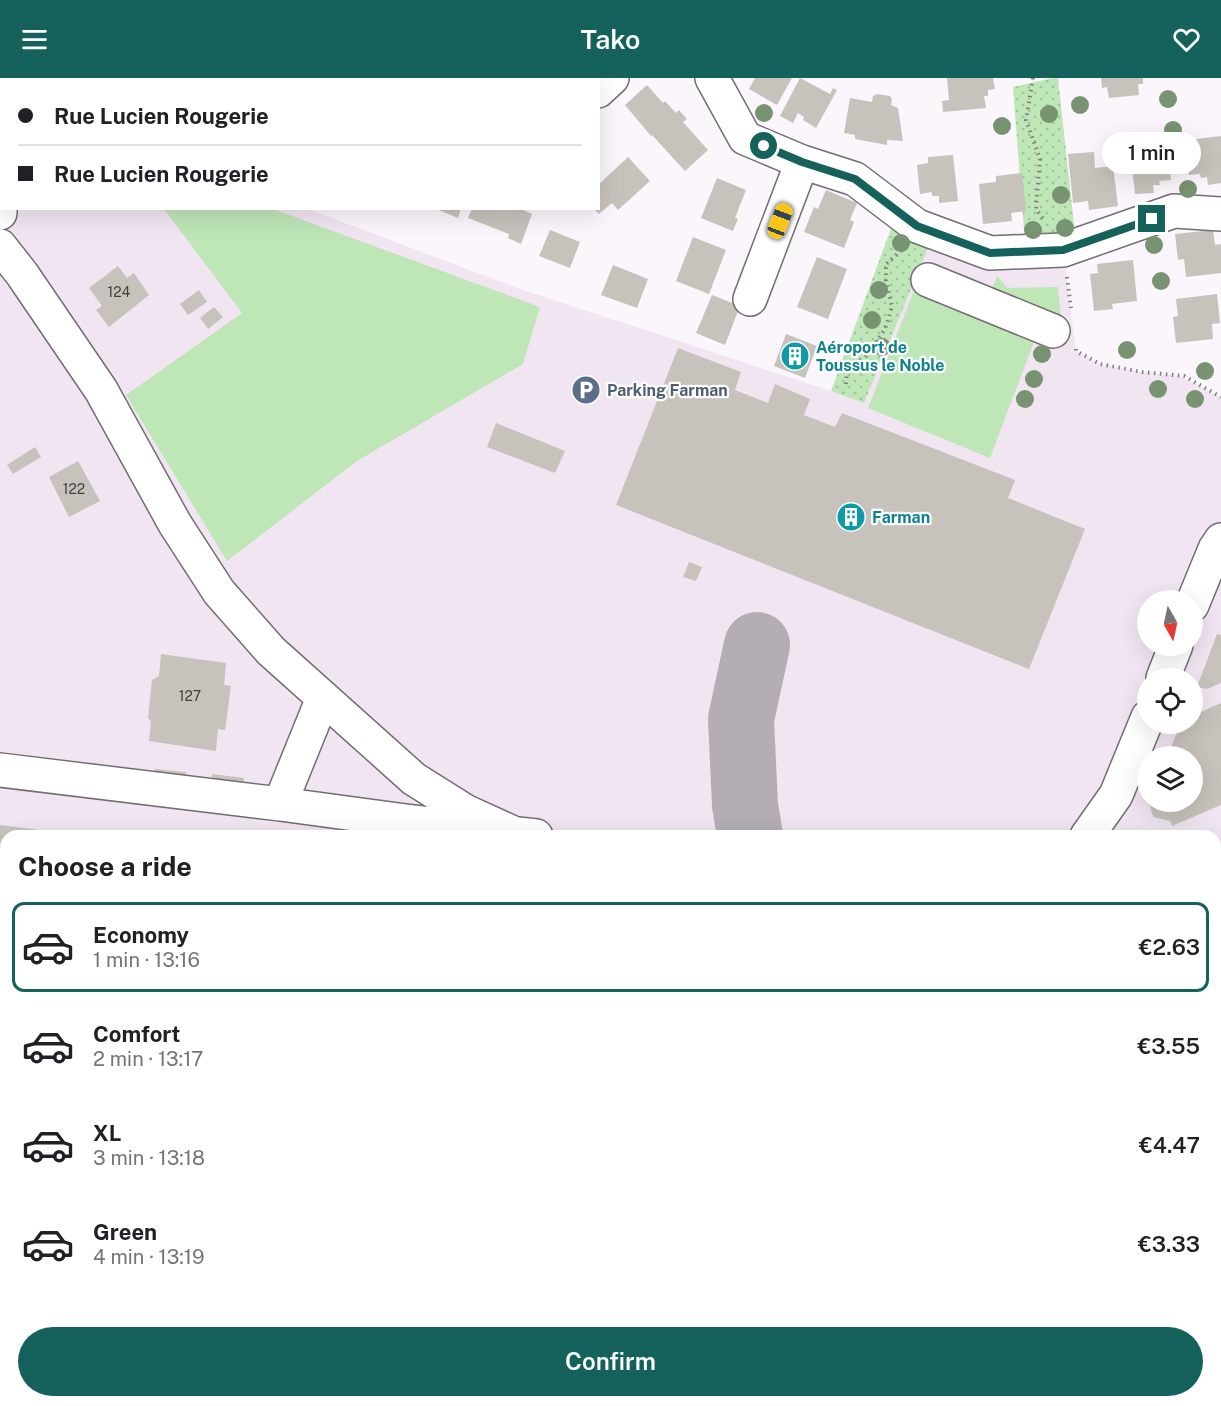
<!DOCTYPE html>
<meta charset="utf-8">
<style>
body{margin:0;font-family:"Public Sans",sans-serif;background:#f2f2f2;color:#202124;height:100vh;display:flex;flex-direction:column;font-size:22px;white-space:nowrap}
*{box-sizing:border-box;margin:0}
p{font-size:20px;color:#757577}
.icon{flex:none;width:33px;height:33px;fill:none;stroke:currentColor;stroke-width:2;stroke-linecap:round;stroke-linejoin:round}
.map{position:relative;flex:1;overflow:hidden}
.details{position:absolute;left:0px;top:752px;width:1221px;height:578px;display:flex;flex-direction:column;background:#fff;border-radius:18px 18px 0 0;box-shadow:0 6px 24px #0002}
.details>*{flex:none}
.guide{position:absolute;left:0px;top:0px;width:600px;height:132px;box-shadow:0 6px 24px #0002;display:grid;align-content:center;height:132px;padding:0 18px;background:#fff}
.needle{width:39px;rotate:171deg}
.tools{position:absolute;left:1137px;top:512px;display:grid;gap:12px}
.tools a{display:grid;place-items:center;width:66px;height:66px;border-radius:50%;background:#fff;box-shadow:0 6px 24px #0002;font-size:30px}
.end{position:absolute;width:27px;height:27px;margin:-14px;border:8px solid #15625c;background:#fff;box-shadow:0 0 0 3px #fff}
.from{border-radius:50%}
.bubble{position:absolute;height:42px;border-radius:21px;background:#fff;box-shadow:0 6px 24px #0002;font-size:20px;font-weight:600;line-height:42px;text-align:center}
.car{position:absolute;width:18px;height:36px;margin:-18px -9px;border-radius:8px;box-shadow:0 0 4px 2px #0007;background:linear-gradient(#f5c518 24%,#345 0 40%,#f5c518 0 76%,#345 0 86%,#f5c518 0)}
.guide b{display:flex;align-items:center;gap:21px;height:57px;font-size:22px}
.guide b+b{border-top:2px solid #e0e0e0}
.guide i{width:15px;height:15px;background:#202124}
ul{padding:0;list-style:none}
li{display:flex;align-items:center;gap:18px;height:90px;margin:0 12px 9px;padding:0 6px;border:3px solid transparent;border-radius:12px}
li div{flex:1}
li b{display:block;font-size:22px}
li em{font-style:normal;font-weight:600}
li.selected{border-color:#15625c}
li>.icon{width:54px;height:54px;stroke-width:1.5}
h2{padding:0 18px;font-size:27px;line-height:72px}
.action{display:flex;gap:12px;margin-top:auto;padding:12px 18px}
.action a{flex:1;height:69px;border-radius:36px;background:#15625c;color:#fff;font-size:24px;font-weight:600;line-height:69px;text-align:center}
header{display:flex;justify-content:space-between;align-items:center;height:78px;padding:0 18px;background:#15625c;color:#fff;font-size:27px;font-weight:600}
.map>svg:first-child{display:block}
.built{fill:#f1e5f1;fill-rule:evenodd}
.grass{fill:#bee6b7}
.park{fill:url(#park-dots)}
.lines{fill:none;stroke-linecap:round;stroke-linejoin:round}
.stream{stroke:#b0e7fe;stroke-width:8}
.taxiway{stroke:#b4aeb4;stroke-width:66}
.building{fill:#c7c2bc}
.minor-casing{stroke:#726d72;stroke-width:36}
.path{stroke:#7f7c80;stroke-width:4;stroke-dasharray:1.5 4.5;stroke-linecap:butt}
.minor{stroke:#fff;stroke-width:33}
.tree{fill:#779371}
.route{stroke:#15625c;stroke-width:8}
.labels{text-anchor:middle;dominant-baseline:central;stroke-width:4.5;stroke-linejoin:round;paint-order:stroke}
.number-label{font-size:14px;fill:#423f3f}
.culture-label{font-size:16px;font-weight:bold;fill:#0d838f;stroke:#fff;text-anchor:start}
.service-label{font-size:16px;font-weight:bold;fill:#4e5e75;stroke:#fff;text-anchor:start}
</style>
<header><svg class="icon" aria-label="menu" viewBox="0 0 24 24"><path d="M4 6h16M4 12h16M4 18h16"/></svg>Tako<svg class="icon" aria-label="heart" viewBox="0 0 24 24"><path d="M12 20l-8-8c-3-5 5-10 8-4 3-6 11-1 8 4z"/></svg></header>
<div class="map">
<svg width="1221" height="1328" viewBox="0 0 1221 1328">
<defs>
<pattern id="park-dots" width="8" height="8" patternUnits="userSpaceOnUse" patternTransform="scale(1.5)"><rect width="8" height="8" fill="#bee6b7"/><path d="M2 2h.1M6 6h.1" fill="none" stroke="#a2c49c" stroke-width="1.8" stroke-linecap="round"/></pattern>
</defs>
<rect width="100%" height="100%" fill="#fbf5fc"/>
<path class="built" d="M13 130 308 131 517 210 831 313 901 136 913 144 1063 172 1076 273 1100 286 1142 294 1180 298 1221 319V1328H0V142ZM1148 522H1192V567H1148ZM1148 600H1192V645H1148ZM1148 678H1192V723H1148ZM6 758H1215V1323H6Z"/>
<path class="grass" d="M164 131H273L540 229 523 286 357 383 227 483 126 317 242 235Z
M997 198 1008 210 1058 209 1062 249 988 223Z
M917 205 1037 256 990 380 868 330Z
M0 1043 6 1044V1193L0 1192Z
M1215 1267 1221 1275V1328H938L936 1323H1215Z
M104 1323H167V1328H103Z
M190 1323H255L254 1328H189Z
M468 1323H535V1328H468Z
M628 1323H710L724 1328H633Z"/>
<path class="park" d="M1053 0H1058L1075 156 1025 164 1013 9Z
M893 145 930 165 864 325 831 313Z"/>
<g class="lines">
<path class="stream" d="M35 0 36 2"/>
<path class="taxiway" d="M750 758 745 727 741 641 757 567
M0 1028 6 1029
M0 1213 6 1214
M753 1323 759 1328
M909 1323V1328"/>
</g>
<path class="building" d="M755 0H792L777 27 749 11Z
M800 0 830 16 833 10 837 12 816 50 803 42 804 39 798 35 793 45 780 38Z
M947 0H993L995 11 988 12V18H984L986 30 943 34 942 23 949 22Z
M1101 0H1143V6H1138L1139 17 1109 20 1107 9 1102 10Z
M647 7 663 25 665 23 676 35 679 32 687 41 683 44 708 72 685 93 652 57 651 58 625 27Z
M877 16 890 18 892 21 891 27 898 30 903 63 887 62V67L855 61V57L844 55 850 20 872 24 873 18Z
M1221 58V105L1208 107 1207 99 1201 100 1200 96 1189 97 1186 69 1197 67 1196 61Z
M1155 68 1156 74 1167 73 1171 102 1159 103 1160 107H1153L1154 115 1135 116 1130 71Z
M1094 74 1095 90 1113 88 1118 128 1089 132 1088 123 1073 125 1068 76Z
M953 77 958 123 939 125V118H932V114L920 116 917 87 928 85V79Z
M628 79 650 103 618 132 612 125 599 136 593 130H598V107Z
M1022 95 1026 133 1011 135 1012 143 983 146 979 106 996 104V98Z
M717 100 746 112 735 140 738 141 733 153 701 140Z
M826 112 857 125 850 142 854 144 844 170 804 154 814 129 818 131Z
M434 130H461L458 140Z
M472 130H519L532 136 521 166 508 160 509 156 468 140Z
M550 152 580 164 570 190 539 178Z
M1213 152 1215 167 1221 166V195L1186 199 1184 181 1178 182 1175 156Z
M693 159 726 172 709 216 676 203Z
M817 179 847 191 828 241 797 229Z
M1133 182 1137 223 1112 226 1113 231 1094 233 1090 196 1098 195 1097 186Z
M613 187 648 201 637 230 601 217Z
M118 188 127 200 134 195 149 217 109 249 96 232 102 228 89 210Z
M199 212 207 224 188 237 180 226Z
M1217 216 1220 245 1212 246 1213 261 1176 265 1173 239 1178 238 1176 221Z
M712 217 740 228 725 267 696 255Z
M214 229 223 239 208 251 200 240Z
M786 256 817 268 805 300 774 288Z
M678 270 741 294 735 312 768 325 775 306 810 321 804 337 835 349 842 335 1015 402 1008 420 1085 451 1029 591 616 427Z
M496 345 565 373 555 395 487 369Z
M35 369 41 379 13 396 7 387Z
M78 383 100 423 69 439 49 399Z
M689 484 702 489 696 503 683 499Z
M1217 556 1221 557V605L1207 611 1197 609Z
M161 576 226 585 224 607 231 608 225 652 218 651 216 673 149 663 151 643 148 640 152 602 159 598Z
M1221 625V727L1172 748 1170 743 1153 739 1149 723H1192V678H1167L1181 645H1192V638Z
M155 691 186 694 185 712 154 709Z
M212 696 244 700 242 720 211 716Z
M0 747 71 756 6 758V882H0Z"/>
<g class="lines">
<g class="minor-casing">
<path id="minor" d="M330 0 331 2
M712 0 745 60 802 84 855 101 917 148 990 175 1063 172 1174 133 1221 136
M100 2V0
M598 13 612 0
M0 85 2 83
M0 122V135
M0 168 22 196 101 312 175 446 219 514 271 573 414 701 465 733 511 754
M928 202 1053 253
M750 221 802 84
M1192 527 1215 471 1221 462
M1163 600 1176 567
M0 692 280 726 323 620
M280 726 406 743 536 758
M1087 758 1116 717 1148 639
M1215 923 1221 926"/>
</g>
<path class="path" d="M1033 0 1026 42 1040 81 1036 131 1045 143
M1067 199 1071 230
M1076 271V273L1100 286 1142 294 1184 298 1221 319
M846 306 847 293 869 275 885 251 892 229 886 203V186L902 172"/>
<use href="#minor" class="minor"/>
</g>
<g class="tree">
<circle cx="1168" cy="21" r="9"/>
<circle cx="1080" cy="27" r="9"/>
<circle cx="764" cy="35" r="9"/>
<circle cx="1049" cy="36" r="9"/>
<circle cx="1002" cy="48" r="9"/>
<circle cx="1173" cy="52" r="9"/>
<circle cx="1188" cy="111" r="9"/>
<circle cx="1061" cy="117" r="9"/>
<circle cx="1065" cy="150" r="9"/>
<circle cx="1033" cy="152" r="9"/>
<circle cx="901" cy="165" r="9"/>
<circle cx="1154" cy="167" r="9"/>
<circle cx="1161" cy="203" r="9"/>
<circle cx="879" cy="212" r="9"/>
<circle cx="872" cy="242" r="9"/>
<circle cx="882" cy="269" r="9"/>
<circle cx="1127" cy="272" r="9"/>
<circle cx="1042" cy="276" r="9"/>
<circle cx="1205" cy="293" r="9"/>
<circle cx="1034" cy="301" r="9"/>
<circle cx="1158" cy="311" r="9"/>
<circle cx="1025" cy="321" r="9"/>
<circle cx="1195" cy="321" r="9"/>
</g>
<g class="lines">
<path class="route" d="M764 68 802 84 855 101 917 148 990 175 1063 172 1152 141"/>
</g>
<defs>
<g id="building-disc" transform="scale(1.5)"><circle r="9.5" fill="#0f9aa8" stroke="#fff"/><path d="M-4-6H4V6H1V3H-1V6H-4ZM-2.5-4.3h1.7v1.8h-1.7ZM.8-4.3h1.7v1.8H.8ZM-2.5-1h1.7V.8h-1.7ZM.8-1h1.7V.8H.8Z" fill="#fff"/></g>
<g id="parking-disc" transform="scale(1.5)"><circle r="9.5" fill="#5c6f8a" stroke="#fff"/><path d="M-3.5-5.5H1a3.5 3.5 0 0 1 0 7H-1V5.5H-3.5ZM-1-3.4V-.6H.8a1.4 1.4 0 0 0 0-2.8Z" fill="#fff"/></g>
</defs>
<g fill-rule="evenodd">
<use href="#building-disc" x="795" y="278"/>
<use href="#parking-disc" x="586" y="312"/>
<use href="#building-disc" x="851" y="439"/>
</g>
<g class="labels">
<g class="number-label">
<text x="119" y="214">124</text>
<text x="74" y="411">122</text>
<text x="190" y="618">127</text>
</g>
<g class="culture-label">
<text x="816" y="269">Aéroport de<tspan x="816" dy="18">Toussus le Noble</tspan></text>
<text x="872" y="439">Farman</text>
</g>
<g class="service-label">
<text x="607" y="312">Parking Farman</text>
</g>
</g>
</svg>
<div class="tools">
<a><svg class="needle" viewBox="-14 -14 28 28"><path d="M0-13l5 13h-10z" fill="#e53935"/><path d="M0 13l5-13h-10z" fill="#757577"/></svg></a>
<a><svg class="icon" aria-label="locate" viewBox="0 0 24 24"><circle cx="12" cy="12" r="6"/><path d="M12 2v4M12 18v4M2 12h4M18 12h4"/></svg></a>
<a><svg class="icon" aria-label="layers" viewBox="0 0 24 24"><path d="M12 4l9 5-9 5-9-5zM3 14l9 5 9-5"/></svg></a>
</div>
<i class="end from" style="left:764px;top:68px"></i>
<i class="end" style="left:1152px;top:141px"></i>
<div class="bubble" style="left:1102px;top:54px;width:99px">1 min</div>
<i class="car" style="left:780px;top:143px;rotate:21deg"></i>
<div class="guide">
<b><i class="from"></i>Rue Lucien Rougerie</b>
<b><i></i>Rue Lucien Rougerie</b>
</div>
<section class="details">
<h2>Choose a ride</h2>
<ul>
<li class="selected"><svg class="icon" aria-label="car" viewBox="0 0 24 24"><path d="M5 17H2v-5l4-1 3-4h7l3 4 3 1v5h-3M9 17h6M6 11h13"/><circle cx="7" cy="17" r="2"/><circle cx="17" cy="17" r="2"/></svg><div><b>Economy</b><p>1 min · 13:16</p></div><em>€2.63</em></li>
<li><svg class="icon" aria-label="car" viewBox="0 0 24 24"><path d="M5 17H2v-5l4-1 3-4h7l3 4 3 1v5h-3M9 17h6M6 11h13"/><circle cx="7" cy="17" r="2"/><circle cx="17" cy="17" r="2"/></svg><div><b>Comfort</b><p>2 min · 13:17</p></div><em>€3.55</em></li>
<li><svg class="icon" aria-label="car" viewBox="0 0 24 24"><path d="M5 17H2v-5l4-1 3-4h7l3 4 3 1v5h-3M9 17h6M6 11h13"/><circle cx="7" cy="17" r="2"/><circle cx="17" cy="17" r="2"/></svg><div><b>XL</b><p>3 min · 13:18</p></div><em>€4.47</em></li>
<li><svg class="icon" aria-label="car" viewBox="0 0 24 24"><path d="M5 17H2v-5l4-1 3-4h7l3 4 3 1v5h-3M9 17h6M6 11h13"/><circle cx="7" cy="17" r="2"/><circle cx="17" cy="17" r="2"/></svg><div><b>Green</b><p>4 min · 13:19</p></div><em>€3.33</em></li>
</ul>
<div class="action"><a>Confirm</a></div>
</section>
</div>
